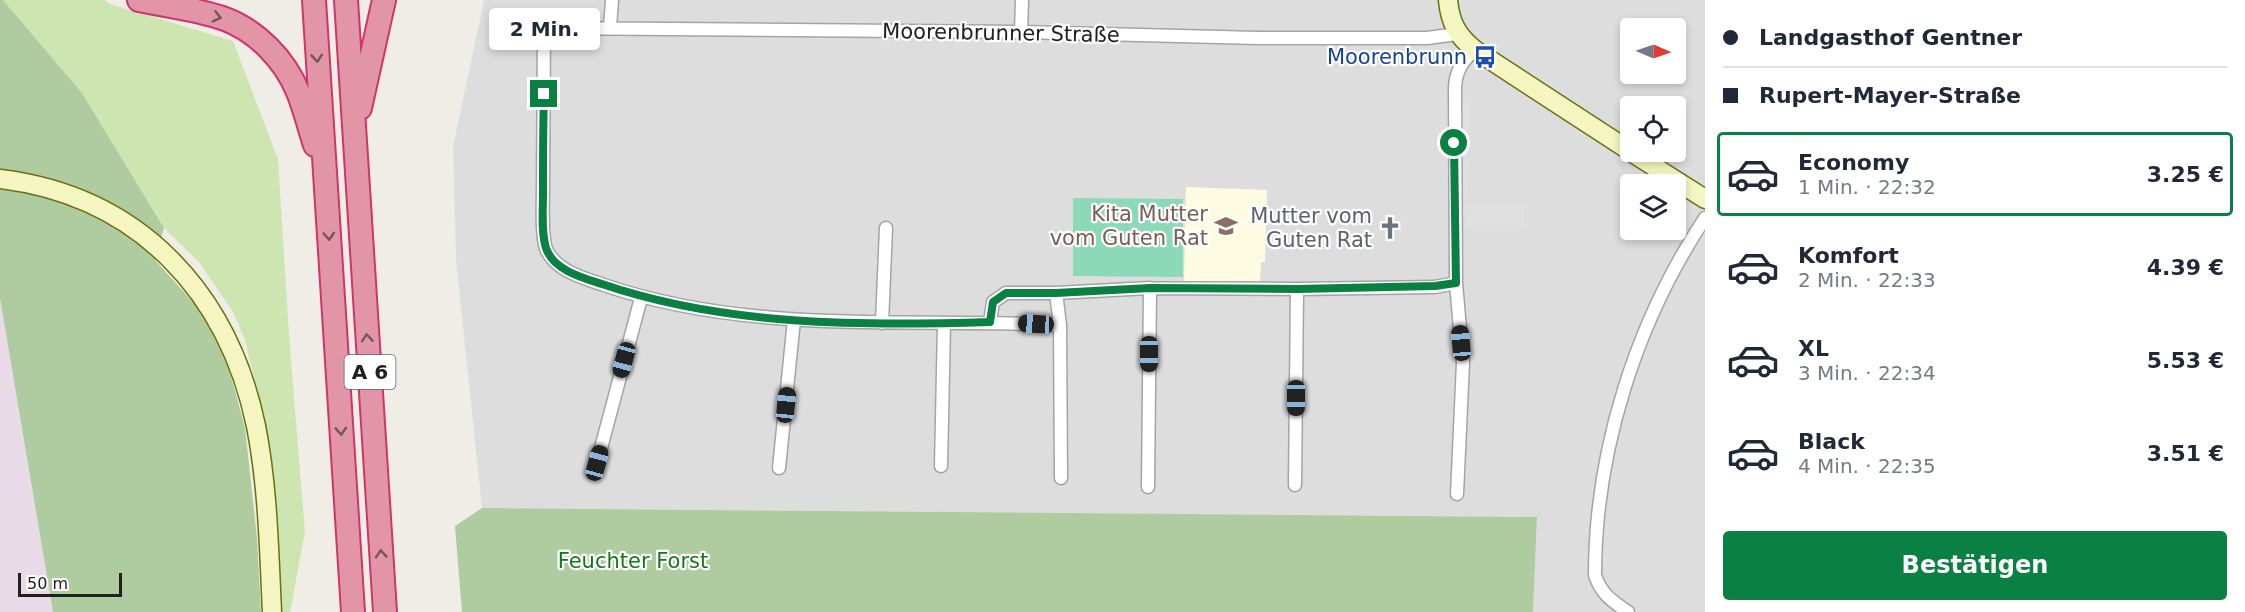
<!DOCTYPE html>
<html lang="de">
<meta charset="utf-8">
<style>
body{margin:0;font-family:"DejaVu Sans",sans-serif;background:#f2f2f3;color:#1f2937;height:100vh;display:flex;flex-direction:column;font-size:22px;white-space:nowrap}
*{box-sizing:border-box;margin:0}
p{font-size:20px;color:#747a83}
.icon{flex:none;width:33px;height:33px;fill:none;stroke:currentColor;stroke-width:2;stroke-linecap:round;stroke-linejoin:round}
.map{position:relative;flex:1;overflow:hidden}
.side{display:flex;flex-direction:column;background:#fff;width:540px}
.side>*{flex:none}
.top-card{display:grid;align-content:center;height:132px;padding:0 18px;background:#fff}
.needle{width:39px;rotate:92deg}
.fabs{position:absolute;left:1620px;top:18px;display:grid;gap:12px}
.fabs a{display:grid;place-items:center;width:66px;height:66px;border-radius:6px;background:#fff;box-shadow:0 3px 9px #0003;font-size:30px}
.scale{position:absolute;left:18px;bottom:15px;width:104px;box-sizing:border-box;padding-left:6px;border:3px solid #202020;border-top:0;font-size:16px;line-height:21px;white-space:nowrap;color:#202020;-webkit-text-stroke:4px #fff;paint-order:stroke}
.end{position:absolute;width:27px;height:27px;margin:-14px;border:8px solid #0b8043;background:#fff;box-shadow:0 0 0 3px #fff}
.from{border-radius:50%}
.bubble{position:absolute;height:42px;border-radius:6px;background:#fff;box-shadow:0 3px 9px #0003;font-size:20px;font-weight:700;line-height:42px;text-align:center}
.car{position:absolute;width:18px;height:36px;margin:-18px -9px;border-radius:8px;box-shadow:0 0 4px 2px #0007;background:linear-gradient(#222 24%,#8ab4d8 0 40%,#222 0 76%,#8ab4d8 0 86%,#222 0)}
.top-card b{display:flex;align-items:center;gap:21px;height:57px;font-size:22px}
.top-card b+b{border-top:2px solid #e0e1e3}
.top-card i{width:15px;height:15px;background:#1f2937}
ul{padding:0;list-style:none}
li{display:flex;align-items:center;gap:18px;height:84px;margin:0 12px 9px;padding:0 6px;border:3px solid transparent;border-radius:6px}
li div{flex:1}
li b{display:block;font-size:22px}
li em{font-style:normal;font-weight:700}
li.active{border-color:#0b8043}
li>.icon{width:54px;height:54px;stroke-width:1.5}
.cta{display:flex;gap:12px;margin-top:auto;padding:12px 18px}
.cta a{flex:1;height:69px;border-radius:6px;background:#0b8043;color:#fff;font-size:24px;font-weight:700;line-height:69px;text-align:center}
main{display:flex;flex:1;min-height:0}
.map>svg:first-child{display:block}
.residential{fill:#dedddd;fill-rule:evenodd}
.industrial{fill:#e8dae6}
.education{fill:#fdfce3}
.grass{fill:#cde6b1}
.forest{fill:#aecc9f}
.pitch{fill:#8bd9b8}
.parking{fill:#e0e0e0}
.lines{fill:none;stroke-linecap:round;stroke-linejoin:round}
.street-casing{stroke:#a4a4a4;stroke-width:15}
.secondary-casing{stroke:#6a710d;stroke-width:21}
.highway-casing{stroke:#cf346e;stroke-width:26}
.street{stroke:#fff;stroke-width:12}
.secondary{stroke:#f4f5c0;stroke-width:18}
.highway{stroke:#e195a6;stroke-width:22}
.oneway{stroke:#77555c}
.route{stroke:#0b8043;stroke-width:8}
.labels{text-anchor:middle;dominant-baseline:central;stroke-width:4.5;stroke-linejoin:round;paint-order:stroke}
.shield{fill:#fff;stroke:#636363;stroke-width:1.5}
.shield-label{font-size:20px;font-weight:bold;fill:#202020}
.street-label{font-size:21px;fill:#202020;stroke:#fff}
.transit-label{font-size:21px;fill:#164399;stroke:#fff;text-anchor:end}
.education-label{font-size:21px;fill:#785e54;stroke:#fff;text-anchor:end}
.worship-label{font-size:21px;fill:#5b616d;stroke:#fff;text-anchor:end}
.park-label{font-size:21px;fill:#147819;stroke:#fff}
</style>
<main>
<div class="map">
<svg width="1705" height="612" viewBox="0 0 1705 612">
<rect width="100%" height="100%" fill="#f0ede7"/>
<path class="residential" d="M484 0H1705V612H1533L1537 517 482 508 456 260 453 147ZM1630 28H1676V74H1630ZM1630 106H1676V152H1630ZM1630 184H1676V230H1630Z"/>
<path class="industrial" d="M0 298 53 611V612H0Z"/>
<path class="education" d="M1186 187 1267 190 1265 262H1261L1260 283 1184 282Z"/>
<path class="grass" d="M3 0H105L110 4 233 41 278 159 289 335 305 532 290 612H281L267 432 245 340 233 312 199 262 164 228 82 93Z"/>
<path class="forest" d="M0 0H3L82 93 164 228 155 260 201 311 224 350 245 428 257 538 261 612H53L0 298Z
M482 508 1537 517 1533 612H462L455 526Z"/>
<path class="pitch" d="M1073 198 1183 199V277L1073 276Z"/>
<path class="parking" d="M1462 103H1470L1469 141H1461Z
M1461 150H1469L1468 198 1460 201Z
M1468 204 1524 206V226L1467 225 1466 214 1462 213V206Z"/>
<g class="lines">
<g class="street-casing">
<path id="street" d="M610 27 612 0
M1021 32 1022 0
M1456 283 1435 287 1297 289 1150 288 1056 293 1060 325C908 318 750 335 604 285 584 278 558 272 547 251 541 239 543 202 543 188 543 135 544 82 544 28L1021 32 1258 38H1427L1457 34
M990 322 993 302 1006 293H1056
M882 323 886 228
M1060 325 1061 478
M597 463 641 298
M941 466 944 324
M779 468 794 320
M1295 485 1297 289
M1148 487 1150 288
M1457 494 1463 363 1456 283 1455 87C1456 71 1462 61 1475 50
M1628 612C1612 601 1601 594 1595 575 1595 451 1636 322 1705 218"/>
</g>
<g class="secondary-casing">
<path id="secondary" d="M1448 0C1450 22 1457 36 1475 50L1630 151
M1631 152 1705 199
M0 179C139 196 228 292 256 426 268 487 269 550 272 612"/>
</g>
<g class="highway-casing">
<path id="highway" d="M139 0C167 6 198 9 225 19 257 31 285 60 298 92 305 109 309 127 315 145
M314 0 353 612
M346 0 385 612
M360 108 384 0"/>
</g>
<use href="#street" class="street"/>
<use href="#secondary" class="secondary"/>
<use href="#highway" class="highway"/>
</g>
<defs><path id="oneway-chevron" d="M-2-3.5L2.5 0L-2 3.5" fill="none" stroke-width="1.6" stroke-linecap="round" stroke-linejoin="round" transform="scale(1.5)"/></defs>
<g class="oneway">
<use href="#oneway-chevron" transform="translate(217 17) rotate(15)"/>
<use href="#oneway-chevron" transform="translate(317 58) rotate(86)"/>
<use href="#oneway-chevron" transform="translate(329 236) rotate(86)"/>
<use href="#oneway-chevron" transform="translate(367 338) rotate(-94)"/>
<use href="#oneway-chevron" transform="translate(341 431) rotate(86)"/>
<use href="#oneway-chevron" transform="translate(381 554) rotate(-94)"/>
</g>
<g class="lines">
<path class="route" d="M544 94C543 127 543 160 543 194 543 211 541 232 546 248 553 270 583 278 602 284 725 326 861 326 990 322L993 302 1006 293H1056L1150 288 1297 289 1435 286 1456 283 1454 143"/>
</g>
<defs>
<g id="bus-bare" transform="scale(1.8)"><path d="M-5-6H5V4H4V6H2V4H-2V6H-4V4H-5ZM-3.5-4V0h7V-4ZM-3.5 1.2v1.5H-2V1.2ZM2 1.2v1.5H3.5V1.2Z" fill="#1a4fb4" stroke="#fff" stroke-width="2.5" paint-order="stroke"/></g>
<g id="school-bare" transform="scale(1.8)"><path d="M0-5L7-2L0 1L-7-2ZM-4 1L0 2.5L4 1V4Q0 6-4 4Z" fill="#8d6e63" stroke="#fff" stroke-width="2.5" paint-order="stroke"/></g>
<g id="church-bare" transform="scale(1.8)"><path d="M-1.2-6h2.4v3.5h3.3v2.4h-3.3V6h-2.4V-.1h-3.3v-2.4h3.3Z" fill="#6b7280" stroke="#fff" stroke-width="2.5" paint-order="stroke"/></g>
</defs>
<g fill-rule="evenodd">
<use href="#bus-bare" x="1485" y="57"/>
<use href="#school-bare" x="1226" y="226"/>
<use href="#church-bare" x="1390" y="228"/>
</g>
<g class="labels">
<rect class="shield" x="344.5" y="355" width="51" height="34" rx="4.5"/>
<g class="shield-label">
<text x="370" y="372">A 6</text>
</g>
<g class="street-label">
<text transform="translate(1001 33) rotate(1)">Moorenbrunner Straße</text>
</g>
<g class="transit-label">
<text x="1467" y="57">Moorenbrunn</text>
</g>
<g class="education-label">
<text x="1208" y="214">Kita Mutter<tspan x="1208" dy="24">vom Guten Rat</tspan></text>
</g>
<g class="worship-label">
<text x="1372" y="216">Mutter vom<tspan x="1372" dy="24">Guten Rat</tspan></text>
</g>
<g class="park-label">
<text x="633" y="561">Feuchter Forst</text>
</g>
</g>
</svg>
<div class="fabs">
<a><svg class="needle" viewBox="-14 -14 28 28"><path d="M0-13l5 13h-10z" fill="#e53935"/><path d="M0 13l5-13h-10z" fill="#747a83"/></svg></a>
<a><svg class="icon" aria-label="locate" viewBox="0 0 24 24"><circle cx="12" cy="12" r="6"/><path d="M12 2v4M12 18v4M2 12h4M18 12h4"/></svg></a>
<a><svg class="icon" aria-label="layers" viewBox="0 0 24 24"><path d="M12 4l9 5-9 5-9-5zM3 14l9 5 9-5"/></svg></a>
</div>
<div class="scale">50 m</div>
<i class="end from" style="left:1454px;top:143px"></i>
<i class="end" style="left:544px;top:94px"></i>
<div class="bubble" style="left:489px;top:8px;width:111px">2 Min.</div>
<i class="car" style="left:1036px;top:324px;rotate:273deg"></i>
<i class="car" style="left:1461px;top:343px;rotate:355deg"></i>
<i class="car" style="left:1149px;top:354px;rotate:180deg"></i>
<i class="car" style="left:624px;top:360px;rotate:195deg"></i>
<i class="car" style="left:1296px;top:398px;rotate:180deg"></i>
<i class="car" style="left:786px;top:405px;rotate:6deg"></i>
<i class="car" style="left:597px;top:463px;rotate:15deg"></i>
</div>
<section class="side">
<div class="top-card">
<b><i class="from"></i>Landgasthof Gentner</b>
<b><i></i>Rupert-Mayer-Straße</b>
</div>
<ul>
<li class="active"><svg class="icon" aria-label="car" viewBox="0 0 24 24"><path d="M5 17H2v-5l4-1 3-4h7l3 4 3 1v5h-3M9 17h6M6 11h13"/><circle cx="7" cy="17" r="2"/><circle cx="17" cy="17" r="2"/></svg><div><b>Economy</b><p>1 Min. · 22:32</p></div><em>3.25 €</em></li>
<li><svg class="icon" aria-label="car" viewBox="0 0 24 24"><path d="M5 17H2v-5l4-1 3-4h7l3 4 3 1v5h-3M9 17h6M6 11h13"/><circle cx="7" cy="17" r="2"/><circle cx="17" cy="17" r="2"/></svg><div><b>Komfort</b><p>2 Min. · 22:33</p></div><em>4.39 €</em></li>
<li><svg class="icon" aria-label="car" viewBox="0 0 24 24"><path d="M5 17H2v-5l4-1 3-4h7l3 4 3 1v5h-3M9 17h6M6 11h13"/><circle cx="7" cy="17" r="2"/><circle cx="17" cy="17" r="2"/></svg><div><b>XL</b><p>3 Min. · 22:34</p></div><em>5.53 €</em></li>
<li><svg class="icon" aria-label="car" viewBox="0 0 24 24"><path d="M5 17H2v-5l4-1 3-4h7l3 4 3 1v5h-3M9 17h6M6 11h13"/><circle cx="7" cy="17" r="2"/><circle cx="17" cy="17" r="2"/></svg><div><b>Black</b><p>4 Min. · 22:35</p></div><em>3.51 €</em></li>
</ul>
<div class="cta"><a>Bestätigen</a></div>
</section>
</main>
